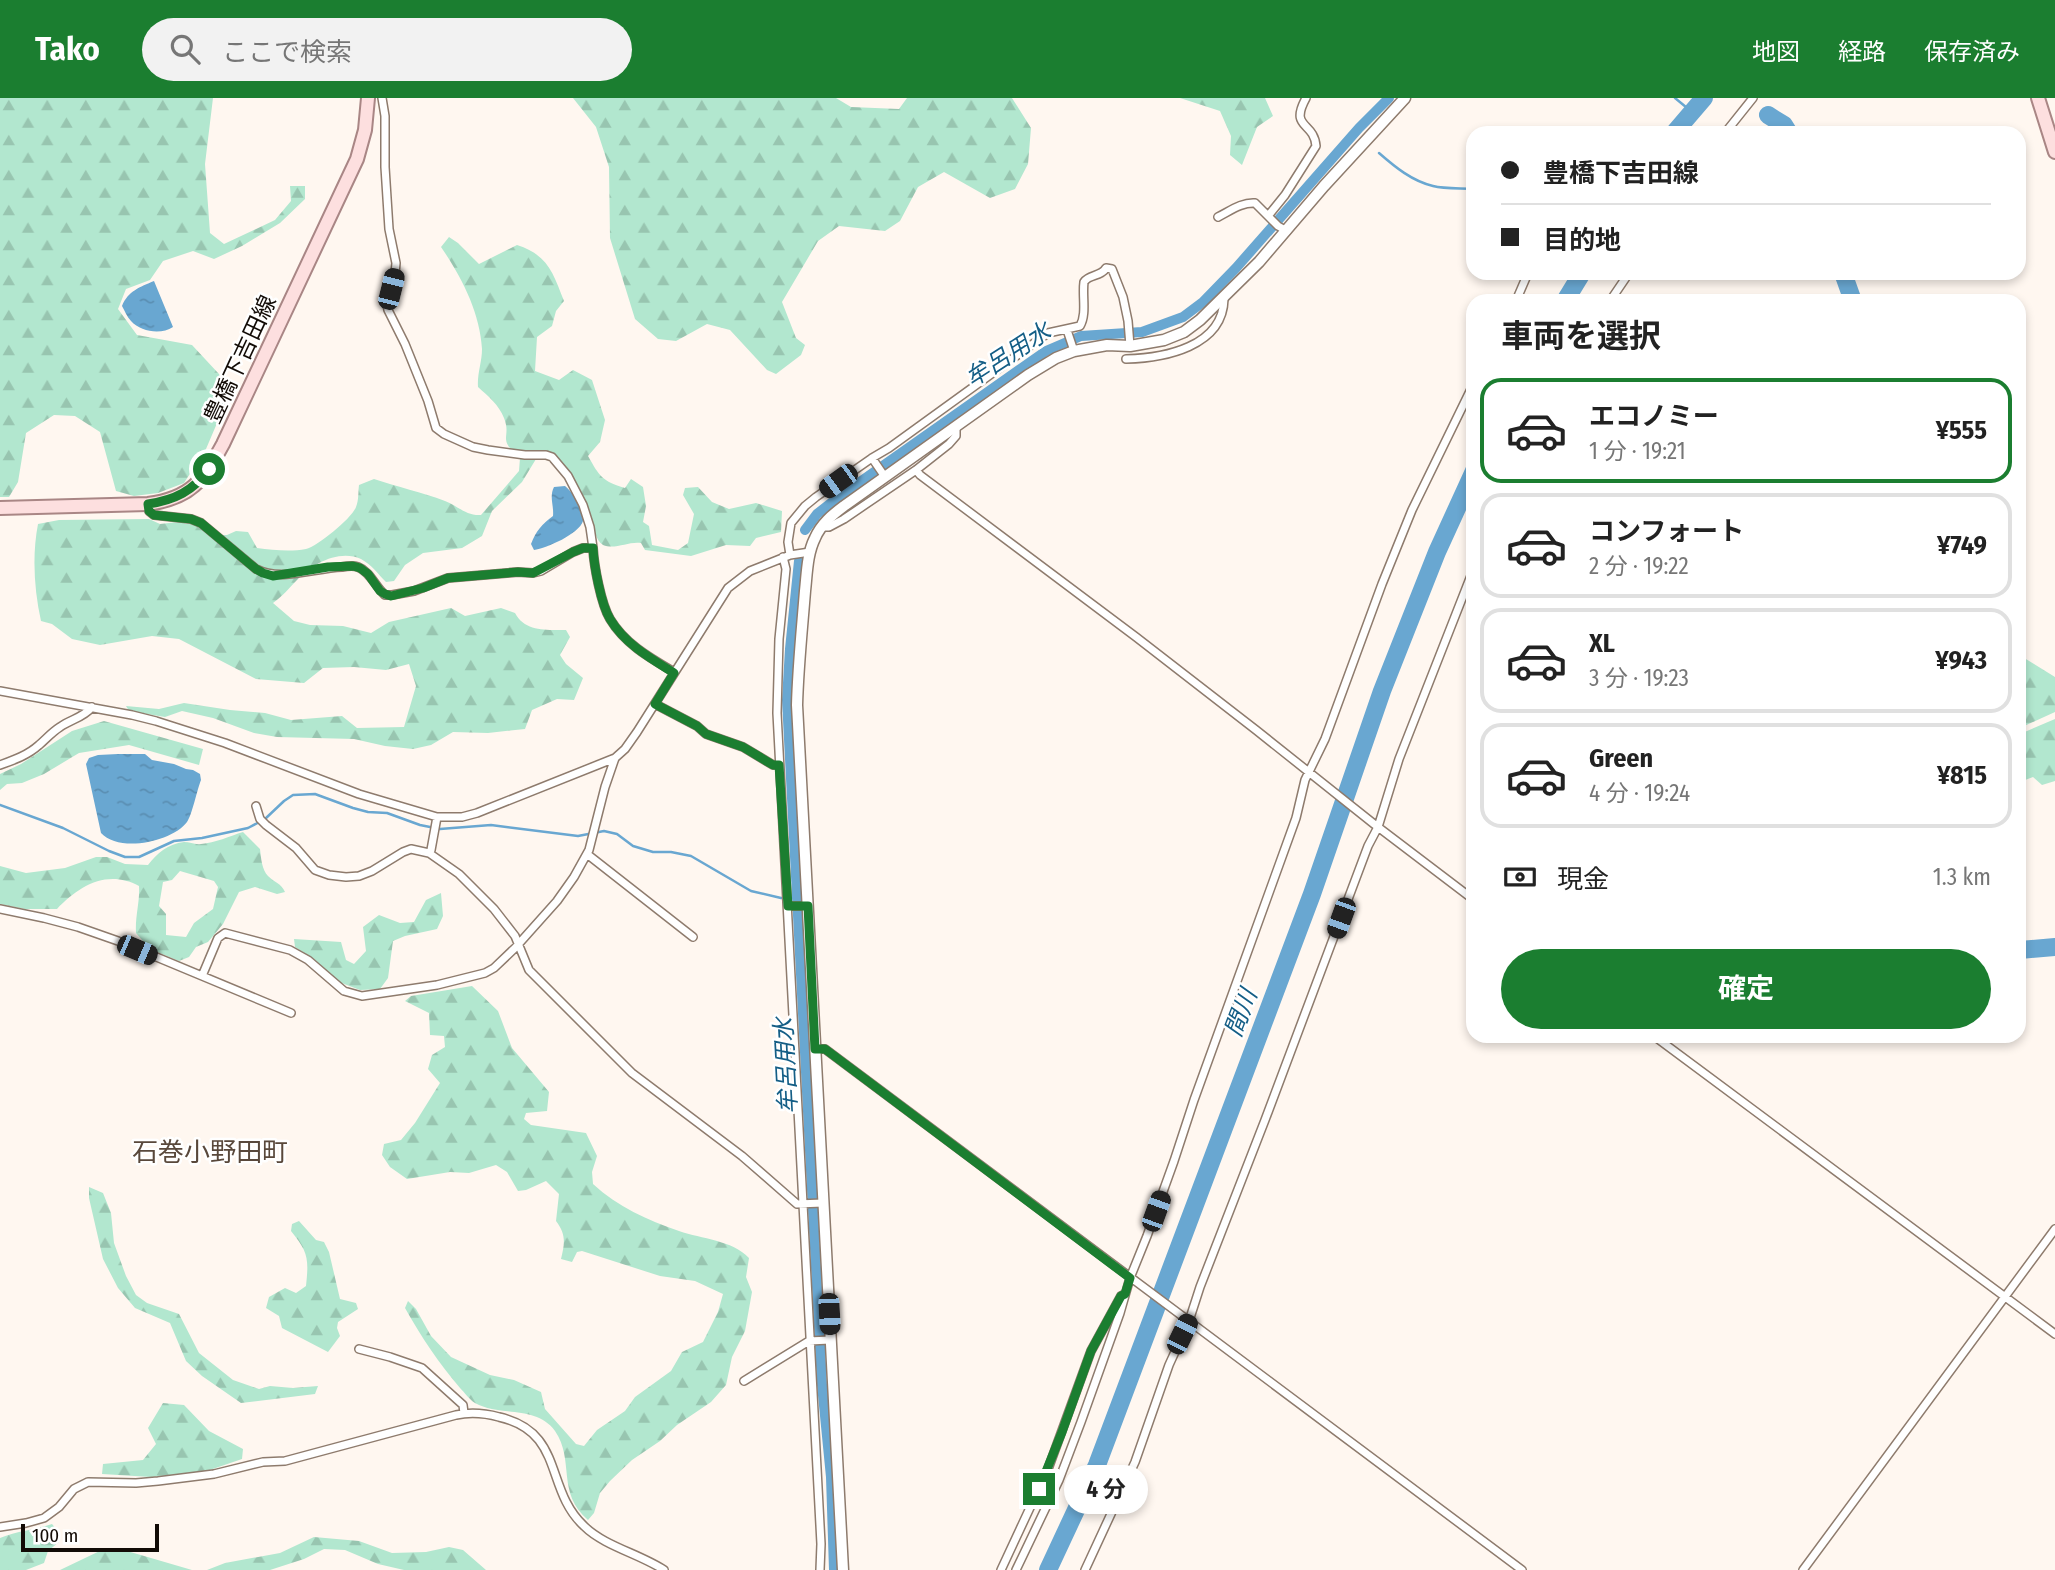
<!DOCTYPE html>
<html lang="ja">
<meta charset="utf-8">
<style>
body{margin:0;font-family:"Fira Sans Condensed","Noto Sans JP",sans-serif;background:#f2f2f2;color:#222;height:100vh;display:flex;flex-direction:column;font-size:26px;white-space:nowrap}
*{box-sizing:border-box;margin:0}
p{font-size:23px;color:#767676}
.icon{flex:none;width:38px;height:38px;fill:none;stroke:currentColor;stroke-width:2;stroke-linecap:round;stroke-linejoin:round}
.map{position:relative;flex:1;overflow:hidden}
.panel{position:absolute;left:1466px;top:196px;width:560px;height:749px;display:flex;flex-direction:column;background:#fff;border-radius:21px;box-shadow:0 4px 10px #0003}
.panel>*{flex:none}
.hud{position:absolute;left:1466px;top:28px;width:560px;height:154px;border-radius:21px;box-shadow:0 4px 10px #0003;display:grid;align-content:center;height:154px;padding:0 35px;background:#fff}
.scale{position:absolute;left:21px;bottom:18px;width:138px;box-sizing:border-box;padding-left:7px;border:4px solid #120b06;border-top:0;font-size:19px;line-height:24px;white-space:nowrap;color:#120b06;-webkit-text-stroke:5px #fff;paint-order:stroke}
.end{position:absolute;width:32px;height:32px;margin:-16px;border:9px solid #1b7e30;background:#fff;box-shadow:0 0 0 4px #fff}
.from{border-radius:50%}
.bubble{position:absolute;height:49px;border-radius:24px;background:#fff;box-shadow:0 4px 10px #0003;font-size:23px;font-weight:700;line-height:49px;text-align:center}
.car{position:absolute;width:21px;height:42px;margin:-21px -10px;border-radius:9px;box-shadow:0 0 5px 2px #0007;background:linear-gradient(#222 24%,#8ab4d8 0 40%,#222 0 76%,#8ab4d8 0 86%,#222 0)}
.hud b{display:flex;align-items:center;gap:24px;height:66px;font-size:26px}
.hud b+b{border-top:2px solid #e0e0e0}
.hud i{width:18px;height:18px;background:#222}
ul{padding:0;list-style:none}
li{display:flex;align-items:center;gap:21px;height:105px;margin:0 14px 10px;padding:0 21px;border:4px solid #e0e0e0;border-radius:21px}
li div{flex:1}
li b{display:block;font-size:26px}
li em{font-style:normal;font-weight:700}
li.on{border-color:#1b7e30}
li>.icon{width:63px;height:63px;stroke-width:1.5}
h2{padding:0 35px;font-size:32px;line-height:84px}
.pay{display:flex;align-items:center;gap:18px;height:77px;padding:0 35px;font-size:26px}
.pay p{margin-inline-start:auto}
.action{display:flex;gap:14px;margin-top:auto;padding:14px 35px}
.action a{flex:1;height:80px;border-radius:42px;background:#1b7e30;color:#fff;font-size:28px;font-weight:700;line-height:80px;text-align:center}
header{display:flex;align-items:center;gap:42px;box-sizing:border-box;height:98px;padding:0 35px;background:#1b7e30;color:#fff}
header strong{font-size:33px}
nav{display:flex;gap:38px;margin-inline-start:auto;font-size:24px}
.search{width:490px;height:63px;background:#f2f2f2;display:flex;align-items:center;gap:18px;box-sizing:border-box;padding:0 24px;border-radius:38px;color:#767676;font-size:26px}
.map>svg:first-child{display:block}
.forest{fill:url(#forest-firs);fill-rule:evenodd}
.water{fill:url(#water-ripples)}
.lines{fill:none;stroke-linecap:round;stroke-linejoin:round}
.stream{stroke:#69a7d1;stroke-width:2.5}
.canal{stroke:#69a7d1;stroke-width:10}
.river{stroke:#69a7d1;stroke-width:18}
.minor-casing{stroke:#8e7b6d;stroke-width:10}
.tertiary-casing{stroke:#8e7b6d;stroke-width:13}
.primary-casing{stroke:#a98685;stroke-width:16}
.minor{stroke:#fff;stroke-width:7}
.tertiary{stroke:#fff;stroke-width:10}
.primary{stroke:#fddfdf;stroke-width:12}
.route{stroke:#1b7e30;stroke-width:9}
.labels{text-anchor:middle;dominant-baseline:central;stroke-width:5;stroke-linejoin:round;paint-order:stroke}
.street-label{font-size:23px;fill:#120b06;stroke:#fff}
.water-label{font-size:24px;font-style:italic;fill:#145e86;stroke:#fff}
.quarter-label{font-size:26px;fill:#59483b;stroke:#fff}
</style>
<header>
<strong>Tako</strong>
<div class="search"><svg class="icon" aria-label="search" viewBox="0 0 24 24"><circle cx="10" cy="10" r="6"/><path d="M15 15l6 6"/></svg>ここで検索</div>
<nav><a>地図</a><a>経路</a><a>保存済み</a></nav>
</header>
<div class="map">
<svg width="2055" height="1472" viewBox="0 0 2055 1472">
<defs>
<pattern id="forest-firs" width="22" height="20" patternUnits="userSpaceOnUse" patternTransform="scale(1.75)"><rect width="22" height="20" fill="#b2e7cf"/><path d="M5 1l3.5 6h-7zM16 11l3.5 6h-7z" fill="#98c5b0"/></pattern>
<pattern id="water-ripples" width="26" height="14" patternUnits="userSpaceOnUse" patternTransform="scale(1.75)"><rect width="26" height="14" fill="#69a7d1"/><path d="M2 4q2-2 4 0t4 0M15 11q2-2 4 0t4 0" fill="none" stroke="#5a8eb2"/></pattern>
</defs>
<rect width="100%" height="100%" fill="#fff7f0"/>
<path class="forest" d="M0 0H213L205 66 210 135 224 146 275 122 291 103 290 88H305V101L280 125 242 148 214 161 193 153 163 163 150 182 126 191 118 211 137 237 192 247 232 290 206 351 184 385 158 395 134 398 116 393 100 334 75 318 54 317 26 335 18 384 9 399H0Z
M573 0H836L851 9 899 11 907 0H1012L1031 30 1028 66 1015 91 990 100 944 74 918 89 900 123 885 133 839 128 818 143 782 204 796 240 805 247 801 257 776 276 767 272 730 232 707 226 676 243 658 241 635 221 610 140 609 69 596 29Z
M1180 0H1265L1273 18 1257 29 1242 67 1230 57 1231 38 1220 13Z
M449 139 458 145 479 166 517 147C548 157 553 175 564 203L556 213 552 228 537 239 535 273 559 282 573 272 592 282 605 322 600 344 588 358C600 379 602 383 625 390L631 381 643 389 646 408 643 424 649 428 652 447 678 452 688 445 694 416 683 397 685 390 698 389 712 404 729 411 756 405 782 413 781 434 756 440 750 448 726 447 691 458 645 452 641 445C629 443 615 452 603 447 595 442 595 431 592 423 586 398 572 374 553 358L536 361 522 384 492 413 482 438 462 450 423 455 405 467 394 483 386 484C378 476 372 467 361 461 339 451 312 466 297 482 289 490 283 498 273 505L294 523 310 527 343 528 371 535 389 524 451 510 465 518 501 510 515 515C525 534 547 532 566 532L570 539 560 557 566 566 583 580 574 602 557 601 532 612 525 631 488 635 453 634 431 647 413 651 385 648 354 641 277 639 254 635 213 620 182 613 165 619 129 613 126 608 159 611 184 605 230 612 265 615 291 622 342 618 357 630 404 629 416 588 409 566 386 572 354 569 323 570 304 585 256 581 179 541 152 538 100 547 72 541 52 526 41 523C34 491 32 457 38 426L59 422 149 421 160 426 178 424 196 427 211 437H227L236 433 248 434 257 450C273 452 290 454 306 451 318 448 352 420 356 409 359 402 358 394 359 387L374 381C397 389 422 394 445 403 458 408 466 418 481 417L519 373 520 360C496 340 512 340 504 320 499 307 488 298 478 289 477 276 482 264 482 251 480 214 461 178 441 149Z
M2021 558 2055 579V614L2022 629 2020 622V559Z
M2055 621V683L2042 687 2033 679 2020 684V636Z
M104 623 203 651 199 667 129 647 79 655 44 676 22 685 7 686 0 692V676L21 666 72 633Z
M243 734 260 751C261 760 262 772 268 778 275 785 281 785 285 794L277 796 255 789 239 794 223 826 208 844 196 849 189 859 179 863 150 851 136 835C135 818 140 804 139 788 107 771 79 788 57 811H25L0 806V768L26 775 65 770 96 759H107L125 766 148 767C157 755 168 746 184 744 190 744 195 747 201 746 215 745 230 738 243 734ZM180 773 214 783 218 789 213 811 194 825 186 839 166 837V816L159 808 163 784 172 782Z
M441 795 443 818 437 831 405 838 393 843 388 880 380 891 360 892 339 884 314 861 295 849 294 841 341 844 346 862 354 866 366 853 363 829 379 817 400 825 414 824 426 802Z
M472 888 498 913 512 950 549 994 547 1013 526 1015 524 1021 531 1027 586 1035 597 1058 592 1074 593 1086C618 1109 647 1122 679 1133 702 1141 732 1142 749 1160L746 1179 752 1194 745 1233 732 1259 726 1287 711 1304 677 1327 660 1343 632 1362 610 1383 600 1395 594 1415 588 1422C556 1395 575 1362 555 1333 536 1307 500 1319 475 1305 470 1302 464 1294 460 1290 438 1264 422 1240 405 1210L408 1203 416 1211 431 1238 451 1259 490 1277 514 1282 541 1294 545 1311 576 1346 584 1348 597 1332 625 1313 635 1299 671 1273 682 1254 703 1244 718 1214 723 1196 695 1183 660 1178 582 1153 577 1154 572 1164 561 1161C565 1145 566 1136 556 1123L559 1096 546 1083 526 1092 518 1093 507 1074 496 1067 469 1075 450 1074 407 1081 390 1069 382 1057 384 1046 401 1042 415 1025 440 985 428 971 432 957 445 949 444 938 430 937 429 915 405 903 411 898Z
M89 1089 103 1095 111 1115 114 1145 126 1178 136 1197 147 1205 179 1216 199 1255 233 1282 259 1291 270 1288 293 1290 318 1288 315 1296 241 1305 202 1278 186 1263 170 1225 135 1210 118 1190 103 1161 89 1100Z
M299 1123 316 1142 324 1144 329 1154 340 1201 356 1205 358 1211 338 1224 337 1230 340 1238 328 1254 282 1230 279 1218 266 1210 269 1199 285 1190 296 1195 306 1188C309 1160 308 1154 291 1133L292 1126Z
M163 1305 184 1307 209 1333 243 1351 242 1361 201 1375 151 1379 102 1376 103 1366 143 1362 156 1346 148 1330Z
M52 1426 58 1433 59 1444 48 1453 44 1465 26 1472H0V1440C16 1433 35 1432 52 1426Z
M314 1439 359 1443 392 1455 426 1454 449 1449 463 1452 486 1472H404L378 1466 345 1452 324 1451 304 1461 270 1472H60L106 1450 127 1453 192 1472H207L225 1465 280 1455Z"/>
<path class="water" d="M154 183 173 229C161 237 141 234 131 223 127 219 125 213 122 208 128 193 140 189 154 183Z
M565 388C573 395 586 411 583 423 579 436 547 450 534 452L531 446C536 433 542 426 553 418 554 407 549 399 554 389Z
M118 656H145L152 662 174 666 186 671 193 672 200 676 201 682C197 692 192 717 187 724 172 744 119 755 101 735L86 666 89 660 98 657Z"/>
<g class="lines">
<path class="stream" d="M1675 0 1692 14
M1379 55C1395 69 1412 83 1433 88 1445 91 1461 90 1474 91
M0 707 63 730 109 753 125 759H139L174 743 202 740 248 730 265 721 284 703 293 697 315 696 353 710 368 714 387 715 420 727 440 731 491 727 578 738 604 733 617 736 633 748 653 754H671L691 758 751 793 781 800H799"/>
<path class="canal" d="M805 432 817 416 840 398 1046 253 1081 238 1142 234 1183 219 1203 204 1236 170 1359 30 1389 0
M799 463 790 551 787 602 822 1287 831 1379 834 1472"/>
<path class="river" d="M1768 17 1784 27 1789 35
M1674 35 1704 0
M1843 175 1853 203
M1565 203 1582 175
M2020 852 2055 849
M1048 1472 1097 1367 1312 796 1382 593 1437 454 1474 373"/>
<g class="minor-casing">
<path id="minor" d="M382 0 385 18V69L389 131 396 165 395 176 387 206 388 212 405 246 428 303 436 330 444 336 473 349 488 352 525 357H546L552 359 568 378 583 407 590 429 593 450
M1725 35 1753 0
M1268 118 1285 97 1316 48C1314 23 1289 31 1306 0
M1218 119C1230 113 1242 104 1255 105L1278 128 1287 133
M1516 203 1528 175
M1610 203 1629 175
M1067 232 1074 253
M1126 261C1164 260 1223 249 1224 201
M872 360 885 379
M916 372 920 377 1136 539 1256 632 1374 726 1474 802
M148 406 149 413 154 417 191 421 201 425 256 471C281 484 314 470 342 469 347 468 353 467 358 469 371 474 375 489 385 497H392L414 493 448 480 518 474 533 475 541 473 573 454 583 450H593C594 468 601 506 610 521 625 546 650 560 674 574
M821 429H829L844 421 916 372 949 346 956 338V328
M790 457 788 444 791 425 805 408 816 399 872 360 889 350 1048 235 1080 228C1087 216 1082 198 1084 184 1089 176 1101 179 1106 170L1112 171 1123 199 1128 223 1130 248
M783 459 786 471 779 541 777 615 821 1446 820 1472
M0 593 132 617 156 623 225 645 359 696 437 719H462L477 715 615 660 625 651 637 634 728 490 750 473 790 457 810 454
M655 606 697 628 706 636 743 649 773 667H779
M0 667C14 662 28 657 39 647 46 641 52 634 60 629 71 621 83 620 92 609
M256 708 260 721 266 727 296 750 315 772 329 777 346 779 359 778 372 773 403 754 411 751 429 755 459 776 494 811 515 838 529 872 632 975 742 1058 797 1106 823 1105
M429 755 431 752 437 719
M587 756 693 839
M788 808H808
M0 811 44 820 78 829 118 843 291 915
M202 878 218 840 225 835 290 852 308 862 344 893 362 898 437 887 485 875 494 870 515 850 557 803 574 779 589 752 605 689 615 660
M1654 938 2055 1236
M815 951H825L1522 1472
M359 1251 390 1259 422 1270 463 1307 464 1315
M744 1283 809 1243 830 1242
M0 1429 26 1425 44 1420 59 1409 74 1391 88 1384 136 1385 158 1383 214 1376 263 1364 285 1363 456 1317C471 1314 484 1315 499 1319 565 1334 544 1391 584 1428 604 1448 640 1456 664 1472
M1001 1472 1048 1371 1091 1253 1121 1198 1125 1196
M1016 1472 1059 1382 1081 1324 1120 1215 1130 1180 1147 1138 1174 1063 1194 1002 1296 720 1305 682 1325 641 1382 486 1412 412 1474 285
M1085 1472 1135 1364 1169 1267 1189 1223 1200 1189 1265 1022 1368 748 1378 729 1399 661 1474 470
M1803 1472 2055 1131"/>
</g>
<g class="tertiary-casing">
<path id="tertiary" d="M843 1472 797 607C798 569 802 531 805 493 807 475 807 456 815 440 821 426 832 417 844 408L1028 277 1056 260 1074 253 1107 247 1130 248 1164 242 1184 234 1200 222 1259 164 1324 88 1405 0"/>
</g>
<g class="primary-casing">
<path id="primary" d="M2038 0 2055 54
M0 410 148 406C191 400 203 383 223 346L357 61 365 32 368 0"/>
</g>
<use href="#minor" class="minor"/>
<use href="#tertiary" class="tertiary"/>
<use href="#primary" class="primary"/>
</g>
<g class="lines">
<path class="route" d="M209 371C193 393 175 402 148 406L149 413 154 417 191 421 201 425 256 471 263 475 273 478 328 469 353 468 360 470 368 476 380 493 385 496 391 498 423 490 448 480 518 474 533 475 573 454 583 450H593C594 468 601 506 610 521 625 546 650 560 674 575L655 606 697 628 706 636 743 649 773 667H779L788 808H808L815 951H825L1130 1180 1125 1196 1121 1198 1091 1253 1062 1334 1039 1391"/>
</g>
<g class="labels">
<g class="street-label">
<text transform="translate(240 261) rotate(-65)">豊橋下吉田線</text>
</g>
<g class="water-label">
<text transform="translate(1008 257) rotate(-33)">牟呂用水</text>
<text transform="translate(1241 915) rotate(-69)">間川</text>
<text transform="translate(786 968) rotate(-93)">牟呂用水</text>
</g>
<g class="quarter-label">
<text x="210" y="1054">石巻小野田町</text>
</g>
</g>
</svg>
<div class="scale">100 m</div>
<i class="end from" style="left:209px;top:371px"></i>
<i class="end" style="left:1039px;top:1391px"></i>
<div class="bubble" style="left:1064px;top:1367px;width:84px">4 分</div>
<i class="car" style="left:391px;top:191px;rotate:14deg"></i>
<i class="car" style="left:838px;top:383px;rotate:234deg"></i>
<i class="car" style="left:1341px;top:820px;rotate:200deg"></i>
<i class="car" style="left:137px;top:852px;rotate:113deg"></i>
<i class="car" style="left:1156px;top:1113px;rotate:20deg"></i>
<i class="car" style="left:829px;top:1216px;rotate:177deg"></i>
<i class="car" style="left:1182px;top:1236px;rotate:26deg"></i>
<div class="hud">
<b><i class="from"></i>豊橋下吉田線</b>
<b><i></i>目的地</b>
</div>
<section class="panel">
<h2>車両を選択</h2>
<ul>
<li class="on"><svg class="icon" aria-label="car" viewBox="0 0 24 24"><path d="M5 17H2v-5l4-1 3-4h7l3 4 3 1v5h-3M9 17h6M6 11h13"/><circle cx="7" cy="17" r="2"/><circle cx="17" cy="17" r="2"/></svg><div><b>エコノミー</b><p>1 分 · 19:21</p></div><em>¥555</em></li>
<li><svg class="icon" aria-label="car" viewBox="0 0 24 24"><path d="M5 17H2v-5l4-1 3-4h7l3 4 3 1v5h-3M9 17h6M6 11h13"/><circle cx="7" cy="17" r="2"/><circle cx="17" cy="17" r="2"/></svg><div><b>コンフォート</b><p>2 分 · 19:22</p></div><em>¥749</em></li>
<li><svg class="icon" aria-label="car" viewBox="0 0 24 24"><path d="M5 17H2v-5l4-1 3-4h7l3 4 3 1v5h-3M9 17h6M6 11h13"/><circle cx="7" cy="17" r="2"/><circle cx="17" cy="17" r="2"/></svg><div><b>XL</b><p>3 分 · 19:23</p></div><em>¥943</em></li>
<li><svg class="icon" aria-label="car" viewBox="0 0 24 24"><path d="M5 17H2v-5l4-1 3-4h7l3 4 3 1v5h-3M9 17h6M6 11h13"/><circle cx="7" cy="17" r="2"/><circle cx="17" cy="17" r="2"/></svg><div><b>Green</b><p>4 分 · 19:24</p></div><em>¥815</em></li>
</ul>
<div class="pay"><svg class="icon" aria-label="cash" viewBox="0 0 24 24"><path d="M3 7h18v10H3z"/><circle cx="12" cy="12" r="2"/></svg>現金<p>1.3 km</p></div>
<div class="action"><a>確定</a></div>
</section>
</div>
